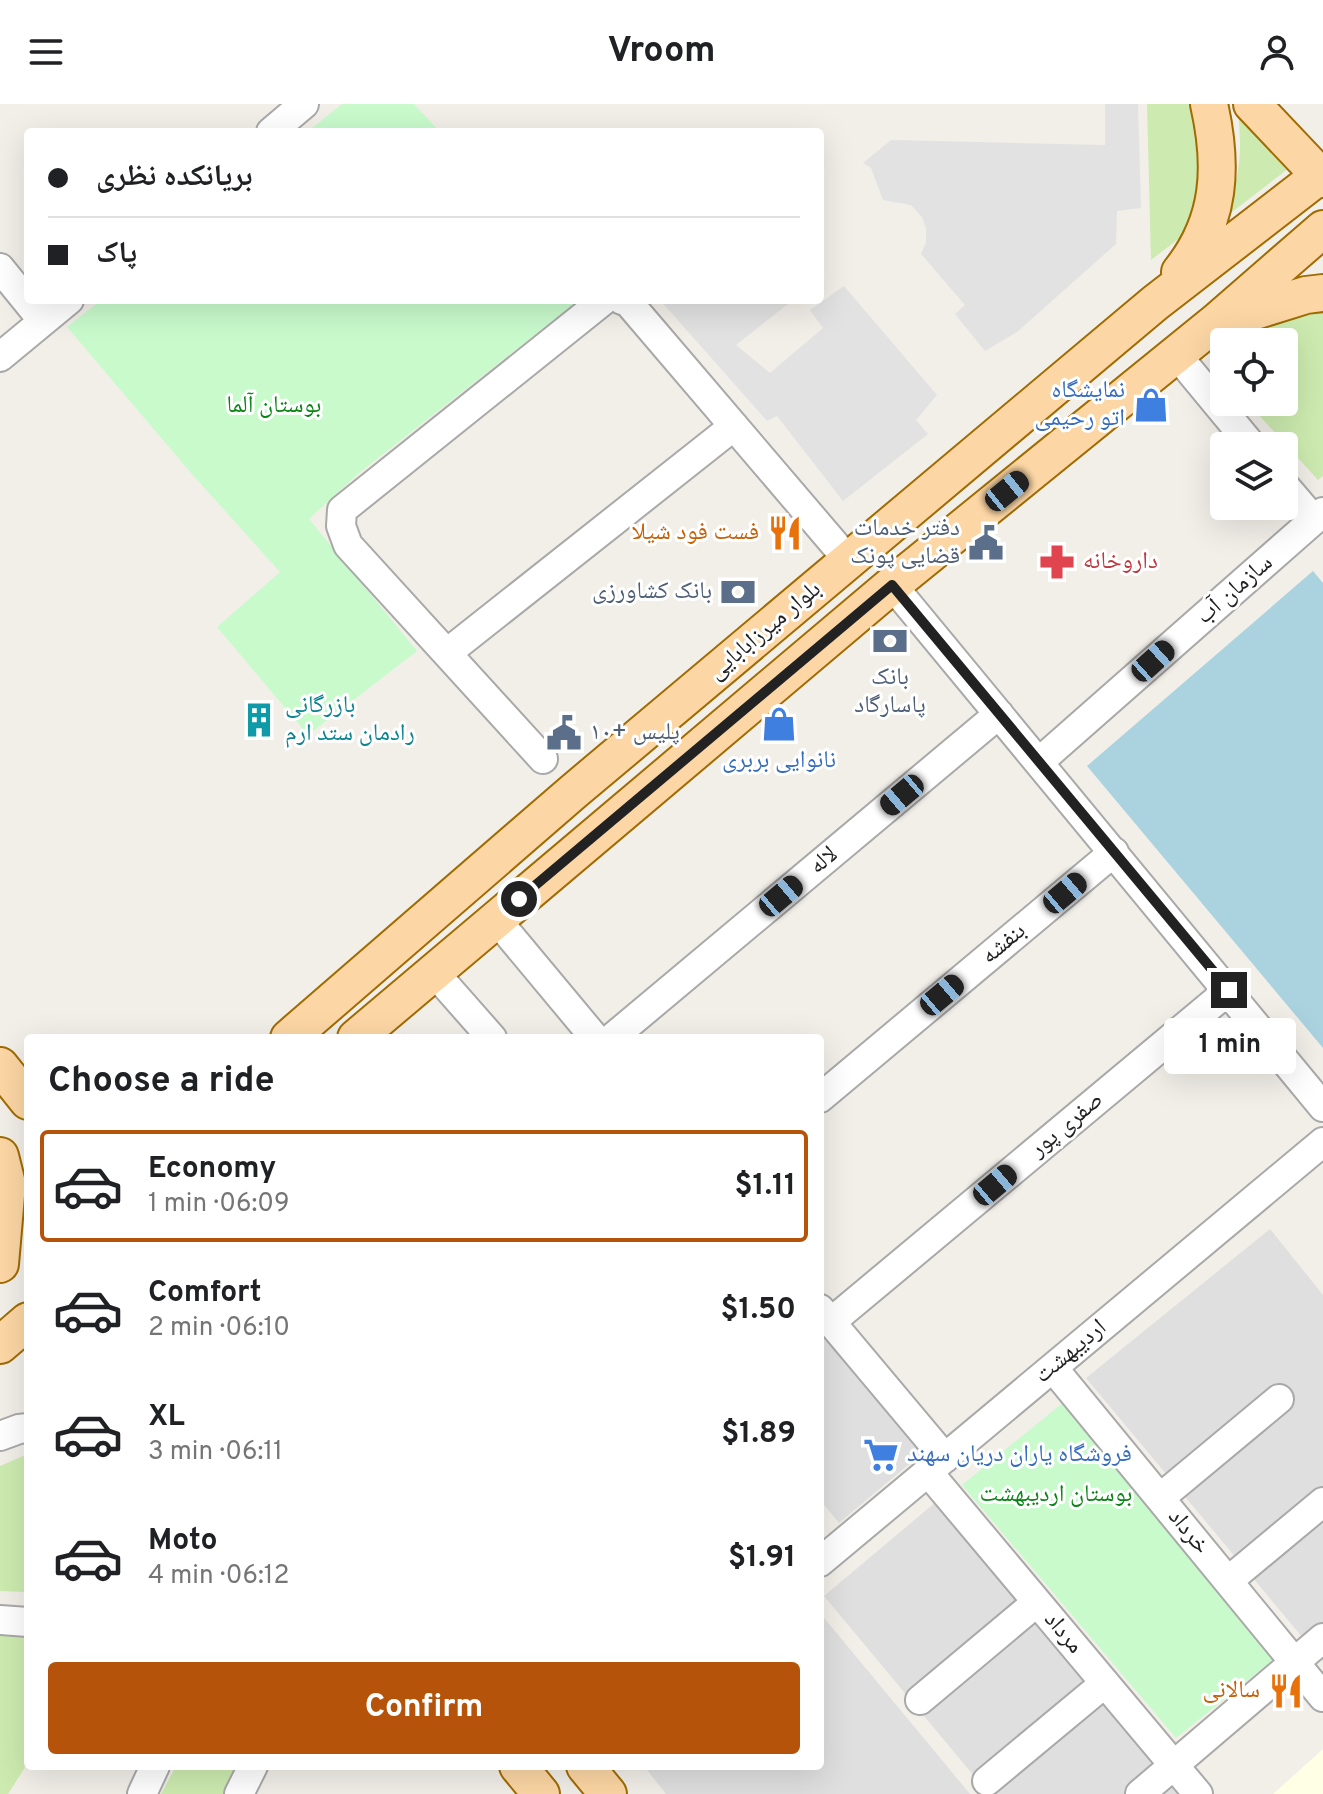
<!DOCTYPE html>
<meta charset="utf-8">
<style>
body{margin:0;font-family:Overpass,"Noto Naskh Arabic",sans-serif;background:#f6f6f6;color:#202124;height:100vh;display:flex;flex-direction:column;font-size:30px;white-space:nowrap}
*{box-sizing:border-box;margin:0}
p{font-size:26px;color:#757577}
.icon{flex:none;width:44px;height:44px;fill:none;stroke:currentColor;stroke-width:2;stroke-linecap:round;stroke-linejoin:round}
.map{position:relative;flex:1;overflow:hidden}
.drawer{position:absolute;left:24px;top:930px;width:800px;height:736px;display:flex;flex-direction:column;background:#fff;border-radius:8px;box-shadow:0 8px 32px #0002}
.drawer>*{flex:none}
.guide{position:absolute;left:24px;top:24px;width:800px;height:176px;border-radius:8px;box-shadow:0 8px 32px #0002;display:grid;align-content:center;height:176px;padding:0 24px;background:#fff}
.fabs{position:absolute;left:1210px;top:224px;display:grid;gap:16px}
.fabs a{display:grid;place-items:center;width:88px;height:88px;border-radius:8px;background:#fff;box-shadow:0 8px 32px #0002;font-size:40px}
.end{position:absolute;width:36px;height:36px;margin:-18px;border:10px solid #222;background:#fff;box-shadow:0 0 0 4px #fff}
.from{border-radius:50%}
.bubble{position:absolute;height:56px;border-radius:8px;background:#fff;box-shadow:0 8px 32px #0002;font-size:26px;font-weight:700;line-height:56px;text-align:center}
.car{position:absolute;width:24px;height:48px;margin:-24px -12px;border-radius:10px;box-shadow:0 0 6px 2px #0007;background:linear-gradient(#222 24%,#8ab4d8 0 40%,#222 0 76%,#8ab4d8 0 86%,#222 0)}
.guide b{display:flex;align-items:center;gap:28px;height:76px;font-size:30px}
.guide b+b{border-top:2px solid #e0e0e0}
.guide i{width:20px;height:20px;background:#202124}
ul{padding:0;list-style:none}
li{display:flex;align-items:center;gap:24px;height:112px;margin:0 16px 12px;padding:0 8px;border:4px solid transparent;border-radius:8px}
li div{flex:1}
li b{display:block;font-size:30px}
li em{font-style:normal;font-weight:700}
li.current{border-color:#b45309}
li>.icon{width:72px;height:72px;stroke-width:1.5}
h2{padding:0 24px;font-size:36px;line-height:96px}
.action{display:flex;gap:16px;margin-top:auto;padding:16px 24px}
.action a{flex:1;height:92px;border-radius:8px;background:#b45309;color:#fff;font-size:32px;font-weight:700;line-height:92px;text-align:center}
header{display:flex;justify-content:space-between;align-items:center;height:104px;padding:0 24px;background:#fff;font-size:36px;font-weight:700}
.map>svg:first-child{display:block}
.residential{fill:#e0dfdf}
.education{fill:#ffffe5}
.grass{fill:#cdebb0}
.park{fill:#c8facc}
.parking{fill:#e2e2e2}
.water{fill:#aad3df}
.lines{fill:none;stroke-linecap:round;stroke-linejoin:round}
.minor-casing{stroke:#a9a9a9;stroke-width:32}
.major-casing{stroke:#a06b00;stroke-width:40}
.minor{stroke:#fff;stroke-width:28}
.major{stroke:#fcd6a4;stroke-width:36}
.route{stroke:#222;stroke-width:10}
.labels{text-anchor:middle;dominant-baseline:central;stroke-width:6;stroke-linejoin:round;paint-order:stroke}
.shop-label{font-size:24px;fill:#366cbe;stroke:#fff;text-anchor:end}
.park-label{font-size:24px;fill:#0c8416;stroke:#fff}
.service-label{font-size:24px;fill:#4e5e75;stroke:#fff;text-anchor:end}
.food-label{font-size:24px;fill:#c56008;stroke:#fff;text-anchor:end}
.health-label{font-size:24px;fill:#be3a42;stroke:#fff;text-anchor:start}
.street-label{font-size:24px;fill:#222;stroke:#fff}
.culture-label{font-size:24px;fill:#0d838f;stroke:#fff;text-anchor:start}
</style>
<header><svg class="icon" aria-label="menu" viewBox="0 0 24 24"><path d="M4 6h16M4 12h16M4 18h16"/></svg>Vroom<svg class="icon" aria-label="person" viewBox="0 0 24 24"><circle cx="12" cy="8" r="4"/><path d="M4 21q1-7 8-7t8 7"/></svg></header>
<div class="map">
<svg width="1323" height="1690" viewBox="0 0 1323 1690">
<rect width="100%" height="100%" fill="#f2efe9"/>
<path class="residential" d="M1270 1125 1323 1191V1558L1086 1274Z
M820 1223 926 1346 839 1419 820 1396Z
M937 1397 1181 1690H989L824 1492Z
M820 1509 970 1690H666L644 1662H820Z"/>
<path class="education" d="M1323 1645V1690H1273Z"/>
<path class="grass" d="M1147 0H1198L1202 64 1185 130 1151 156Z
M1237 1 1289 64 1223 115C1241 71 1243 48 1237 1Z
M1323 206V372L1318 376 1247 298H1284V238H1227C1251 214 1291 212 1323 206Z
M28 1350V1485L25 1488 0 1487V1362Z
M0 1525 21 1526 28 1533V1647L24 1665 8 1690H0Z
M176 1662H239L223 1690H161Z"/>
<path class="park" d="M342 0H414L440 28H307Z
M101 196H579L359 369 309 415 417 547 308 631 217 523 280 468 191 369 67 223Z
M1065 1297 1273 1556 1176 1634 962 1381Z"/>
<path class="parking" d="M1105 0H1138L1141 104 1117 107 1116 140 1017 228 985 247 955 210 965 201 921 150 926 138V124L922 113 911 101 883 96 871 64 863 59 891 36 1105 41Z
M844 182 937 291 916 316 928 330 843 397 777 312 767 317 660 196H793L736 241 770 269 823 224 810 206Z"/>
<path class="water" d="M1313 467 1323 479V944L1087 662Z"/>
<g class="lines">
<g class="minor-casing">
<path id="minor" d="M271 28 304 0
M0 164 43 217
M622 196 628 198 849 457
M0 253 69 196
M1185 261 1252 342
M1284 381 1314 416
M892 481 1323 1003
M447 549 734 322
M543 655 348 441 341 422 342 406 604 196
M1039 658 1323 408
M495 814 595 934
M433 867 492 934
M612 934 999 610
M820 994 1114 748
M820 1205 945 1354
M831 1218 1229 886
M1053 1264 1323 1593
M0 1332 19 1325 28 1324
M928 1368 1198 1690
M1160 1394 1279 1295
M820 1458 1323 1038
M1228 1477 1323 1398
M0 1516 28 1518
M920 1596 1037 1498
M987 1677 1105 1579
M142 1690 155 1662
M239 1690 253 1662
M1140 1690 1323 1534"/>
</g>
<g class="major-casing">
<path id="major" d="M1252 0 1323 75
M1180 168C1221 117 1223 62 1209 0
M1229 215 1306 191 1323 189
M289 934 573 688 1155 199 1323 69
M356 934 892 481 1216 218 1323 125
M0 962 28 997
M0 1052 7 1080 0 1160
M0 1241 28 1217
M518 1662 541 1690
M585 1662 608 1690"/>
</g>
<use href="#minor" class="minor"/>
<use href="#major" class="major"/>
</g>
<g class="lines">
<path class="route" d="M519 795 892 481 1229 886"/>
</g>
<defs>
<g id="shop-bare" transform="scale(2.76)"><path d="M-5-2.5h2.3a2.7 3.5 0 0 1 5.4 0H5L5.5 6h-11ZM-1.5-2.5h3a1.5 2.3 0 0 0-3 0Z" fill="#3f7fe0" stroke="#fff" stroke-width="2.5" paint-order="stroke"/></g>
<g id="restaurant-bare" transform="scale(2.76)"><path d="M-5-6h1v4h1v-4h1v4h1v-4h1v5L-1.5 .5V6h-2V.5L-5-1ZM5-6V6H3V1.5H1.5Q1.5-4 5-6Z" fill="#e8710a" stroke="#fff" stroke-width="2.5" paint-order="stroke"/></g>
<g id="civic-bare" transform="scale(2.76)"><path d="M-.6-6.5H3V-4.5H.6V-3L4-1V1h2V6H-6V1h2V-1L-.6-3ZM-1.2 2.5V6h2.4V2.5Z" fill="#5c6f8a" stroke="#fff" stroke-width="2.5" paint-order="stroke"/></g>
<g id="pharmacy-bare" transform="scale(2.76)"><path d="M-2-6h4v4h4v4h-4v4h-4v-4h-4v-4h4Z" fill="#e0444e" stroke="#fff" stroke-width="2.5" paint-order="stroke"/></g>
<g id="bank-bare" transform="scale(2.76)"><path d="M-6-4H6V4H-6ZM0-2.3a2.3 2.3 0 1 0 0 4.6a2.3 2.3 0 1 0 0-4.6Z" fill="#5c6f8a" stroke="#fff" stroke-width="2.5" paint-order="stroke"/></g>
<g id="building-bare" transform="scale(2.76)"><path d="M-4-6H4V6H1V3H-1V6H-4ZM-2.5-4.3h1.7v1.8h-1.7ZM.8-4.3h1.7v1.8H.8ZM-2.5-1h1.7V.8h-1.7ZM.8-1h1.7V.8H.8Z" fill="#0f9aa8" stroke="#fff" stroke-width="2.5" paint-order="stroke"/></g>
<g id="supermarket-bare" transform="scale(2.76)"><path d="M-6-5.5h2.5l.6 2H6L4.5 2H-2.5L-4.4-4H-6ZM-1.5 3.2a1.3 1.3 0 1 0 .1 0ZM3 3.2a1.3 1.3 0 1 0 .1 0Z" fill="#3f7fe0" stroke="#fff" stroke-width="2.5" paint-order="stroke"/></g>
</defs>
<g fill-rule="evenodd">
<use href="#shop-bare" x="1151" y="301"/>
<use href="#restaurant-bare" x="785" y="429"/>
<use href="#civic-bare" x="986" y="439"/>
<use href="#pharmacy-bare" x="1057" y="458"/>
<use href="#bank-bare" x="738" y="488"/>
<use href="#bank-bare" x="890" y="537"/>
<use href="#building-bare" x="259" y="616"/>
<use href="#shop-bare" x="779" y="620"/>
<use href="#civic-bare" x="564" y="629"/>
<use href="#supermarket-bare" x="881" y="1351"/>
<use href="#restaurant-bare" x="1286" y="1587"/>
</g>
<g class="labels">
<g class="shop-label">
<text x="1125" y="287">نمایشگاه<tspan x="1125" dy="28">اتو رحیمی</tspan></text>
<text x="779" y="657" text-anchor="middle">نانوایی بربری</text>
<text x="907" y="1351" text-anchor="start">فروشگاه یاران دریان سهند</text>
</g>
<g class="park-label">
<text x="274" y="302">بوستان آلما</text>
<text x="1056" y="1391">بوستان اردیبهشت</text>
</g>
<g class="service-label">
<text x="960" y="425">دفتر خدمات<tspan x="960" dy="28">قضایی پونک</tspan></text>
<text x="712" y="488">بانک کشاورزی</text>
<text x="890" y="574" text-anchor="middle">بانک<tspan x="890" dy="28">پاسارگاد</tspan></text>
<text x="590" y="629" text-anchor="start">پلیس +۱۰</text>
</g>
<g class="food-label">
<text x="759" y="429">فست فود شیلا</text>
<text x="1260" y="1587">سالانی</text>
</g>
<g class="health-label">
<text x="1083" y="458">داروخانه</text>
</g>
<g class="street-label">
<text transform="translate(1235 486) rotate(-41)">سازمان آب</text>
<text transform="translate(765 527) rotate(-40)">بلوار میرزابابایی</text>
<text transform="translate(824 757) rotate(-40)">لاله</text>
<text transform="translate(1004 840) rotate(-40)">بنفشه</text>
<text transform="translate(1067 1021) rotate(-40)">صفری پور</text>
<text transform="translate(1071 1248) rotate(-40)">اردیبهشت</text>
<text transform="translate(1188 1428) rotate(51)">خرداد</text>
<text transform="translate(1063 1529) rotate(50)">مرداد</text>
</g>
<g class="culture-label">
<text x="285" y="602">بازرگانی<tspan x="285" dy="28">رادمان ستد ارم</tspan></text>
</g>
</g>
</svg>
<div class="fabs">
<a><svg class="icon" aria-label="locate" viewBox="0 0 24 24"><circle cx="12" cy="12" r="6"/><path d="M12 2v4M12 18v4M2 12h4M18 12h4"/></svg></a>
<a><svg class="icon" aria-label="layers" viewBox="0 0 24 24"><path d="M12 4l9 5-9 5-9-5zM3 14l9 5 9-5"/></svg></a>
</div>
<i class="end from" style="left:519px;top:795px"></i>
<i class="end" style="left:1229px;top:886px"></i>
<div class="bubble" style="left:1164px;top:914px;width:132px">1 min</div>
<i class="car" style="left:1007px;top:387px;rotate:51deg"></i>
<i class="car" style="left:1153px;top:557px;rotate:48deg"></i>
<i class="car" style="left:902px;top:691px;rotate:230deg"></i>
<i class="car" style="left:1065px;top:789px;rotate:50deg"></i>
<i class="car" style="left:781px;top:792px;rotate:50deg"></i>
<i class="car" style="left:942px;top:891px;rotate:50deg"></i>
<i class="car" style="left:995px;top:1081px;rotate:50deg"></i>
<div class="guide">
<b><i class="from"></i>بریانکده نظری</b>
<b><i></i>پاک</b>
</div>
<section class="drawer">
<h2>Choose a ride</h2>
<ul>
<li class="current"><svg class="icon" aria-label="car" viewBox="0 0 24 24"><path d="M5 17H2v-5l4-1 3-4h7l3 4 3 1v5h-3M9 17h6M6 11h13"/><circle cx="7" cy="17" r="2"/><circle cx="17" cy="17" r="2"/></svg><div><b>Economy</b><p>1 min · 06:09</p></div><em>$1.11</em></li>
<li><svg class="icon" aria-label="car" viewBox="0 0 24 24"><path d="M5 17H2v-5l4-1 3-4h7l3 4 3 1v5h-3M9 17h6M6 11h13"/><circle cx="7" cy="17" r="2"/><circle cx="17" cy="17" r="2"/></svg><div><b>Comfort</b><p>2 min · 06:10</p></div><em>$1.50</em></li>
<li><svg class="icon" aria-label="car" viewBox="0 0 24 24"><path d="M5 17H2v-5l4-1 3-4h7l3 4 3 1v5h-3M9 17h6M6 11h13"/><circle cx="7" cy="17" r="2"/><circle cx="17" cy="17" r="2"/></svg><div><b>XL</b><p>3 min · 06:11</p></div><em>$1.89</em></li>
<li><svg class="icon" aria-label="car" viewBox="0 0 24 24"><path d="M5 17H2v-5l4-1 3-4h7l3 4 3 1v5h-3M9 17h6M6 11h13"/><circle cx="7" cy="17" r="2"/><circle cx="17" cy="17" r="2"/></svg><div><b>Moto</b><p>4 min · 06:12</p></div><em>$1.91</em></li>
</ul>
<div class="action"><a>Confirm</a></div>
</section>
</div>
